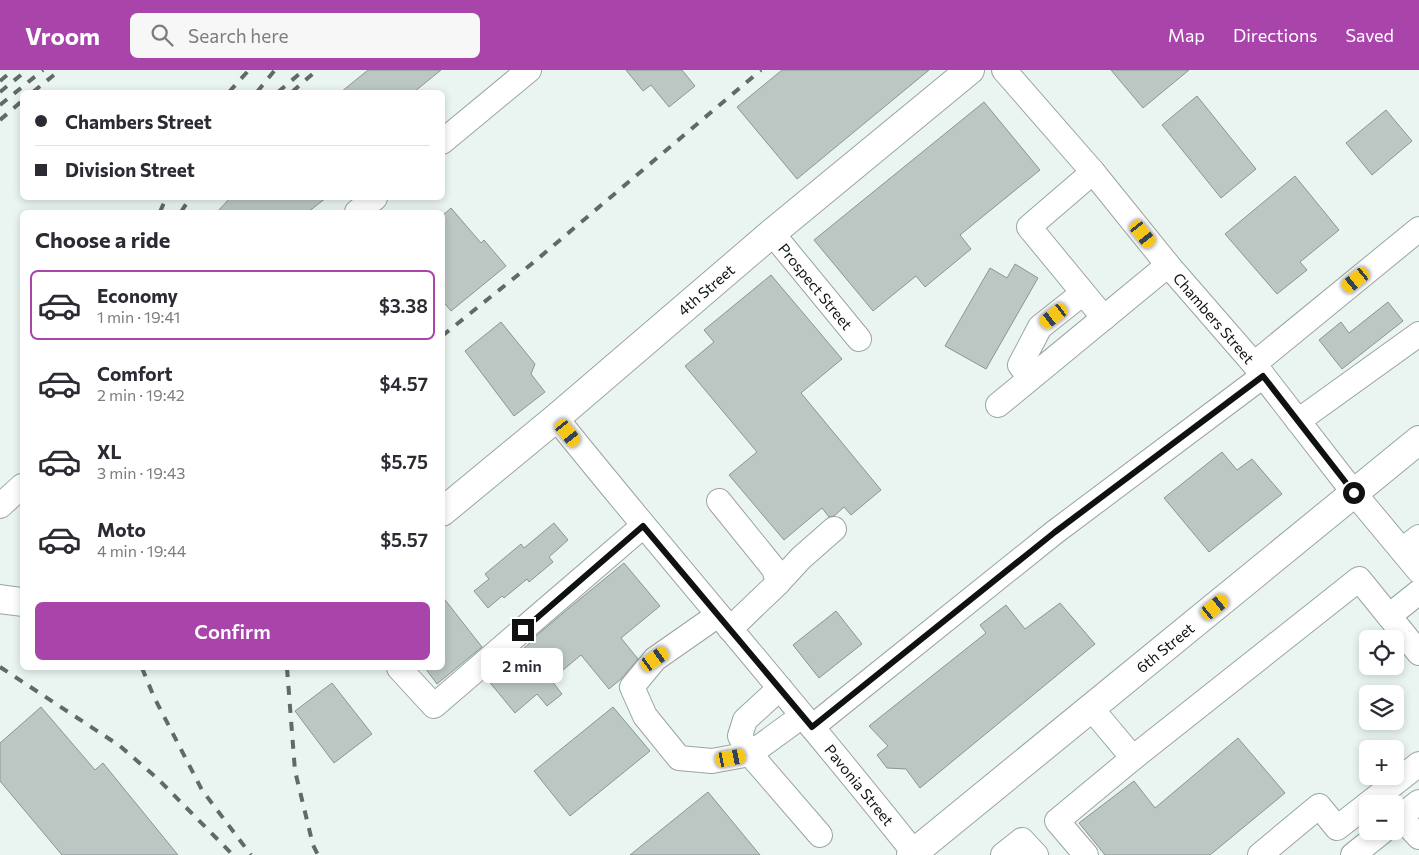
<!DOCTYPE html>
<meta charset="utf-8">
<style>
body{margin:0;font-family:Commissioner,sans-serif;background:#f7f7f7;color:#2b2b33;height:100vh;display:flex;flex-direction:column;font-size:19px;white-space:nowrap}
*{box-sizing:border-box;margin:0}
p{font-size:16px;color:#7c7c81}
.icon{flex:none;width:28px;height:28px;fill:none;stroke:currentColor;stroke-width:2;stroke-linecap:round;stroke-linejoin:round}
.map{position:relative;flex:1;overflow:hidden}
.side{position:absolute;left:20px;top:140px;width:425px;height:460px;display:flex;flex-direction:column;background:#fff;border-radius:8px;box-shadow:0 2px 8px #0003}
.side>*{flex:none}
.guide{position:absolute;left:20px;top:20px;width:425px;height:110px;border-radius:8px;box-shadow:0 2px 8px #0003;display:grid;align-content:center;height:110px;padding:0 15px;background:#fff}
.controls{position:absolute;left:1359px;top:560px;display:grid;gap:10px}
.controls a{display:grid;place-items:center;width:45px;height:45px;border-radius:8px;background:#fff;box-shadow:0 2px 8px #0003;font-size:25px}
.end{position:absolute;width:22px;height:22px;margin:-11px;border:6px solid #0f1211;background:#fff;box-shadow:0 0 0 2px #fff}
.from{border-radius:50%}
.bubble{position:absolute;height:35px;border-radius:8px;background:#fff;box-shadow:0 2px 8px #0003;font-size:16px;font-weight:600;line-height:35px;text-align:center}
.car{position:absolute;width:15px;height:30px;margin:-15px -8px;border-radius:6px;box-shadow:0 0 4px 1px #0007;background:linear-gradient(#f5c518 24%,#345 0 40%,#f5c518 0 76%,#345 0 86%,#f5c518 0)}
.guide b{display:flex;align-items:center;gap:18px;height:48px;font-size:19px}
.guide b+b{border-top:1px solid #e1e1e2}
.guide i{width:12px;height:12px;background:#2b2b33}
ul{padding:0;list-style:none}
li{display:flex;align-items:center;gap:15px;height:70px;margin:0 10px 8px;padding:0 5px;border:2px solid transparent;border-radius:8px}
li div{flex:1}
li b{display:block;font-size:19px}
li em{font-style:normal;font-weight:600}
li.selected{border-color:#a844aa}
li>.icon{width:45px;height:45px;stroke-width:1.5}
h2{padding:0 15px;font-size:22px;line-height:60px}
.primary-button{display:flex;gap:10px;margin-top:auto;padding:10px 15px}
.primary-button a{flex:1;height:58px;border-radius:8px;background:#a844aa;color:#fff;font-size:20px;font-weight:600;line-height:58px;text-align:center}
header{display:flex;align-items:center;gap:30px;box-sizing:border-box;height:70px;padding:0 25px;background:#a844aa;color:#fff}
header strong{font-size:24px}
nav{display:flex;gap:28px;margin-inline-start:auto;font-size:18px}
.search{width:350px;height:45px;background:#f7f7f7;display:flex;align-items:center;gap:12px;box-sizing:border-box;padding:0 18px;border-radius:8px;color:#7c7c81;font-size:19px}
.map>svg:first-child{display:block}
.building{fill:#bcc6c3;stroke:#8b9592}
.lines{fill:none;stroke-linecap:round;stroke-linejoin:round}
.minor-casing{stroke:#9aa4a1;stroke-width:26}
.major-casing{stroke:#9aa4a1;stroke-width:30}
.minor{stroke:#fff;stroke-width:24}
.major{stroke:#fff;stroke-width:28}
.rail{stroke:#636968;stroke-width:4;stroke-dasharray:9 9;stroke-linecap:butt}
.route{stroke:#0f1211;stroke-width:6}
.labels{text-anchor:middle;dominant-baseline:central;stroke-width:4;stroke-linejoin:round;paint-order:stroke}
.street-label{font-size:15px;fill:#0f1211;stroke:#fff}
</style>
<header>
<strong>Vroom</strong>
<div class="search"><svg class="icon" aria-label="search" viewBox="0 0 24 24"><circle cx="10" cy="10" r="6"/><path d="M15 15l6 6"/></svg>Search here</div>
<nav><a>Map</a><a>Directions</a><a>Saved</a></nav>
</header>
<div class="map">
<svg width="1419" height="785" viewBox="0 0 1419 785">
<rect width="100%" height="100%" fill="#eaf5f2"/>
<path class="building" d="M368 0H441L414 22H341Z
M626 0H682L695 16 669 37 651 15 643 21Z
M782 0H929L797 109 737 37Z
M1111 0H1189L1143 38Z
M1197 26 1256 99 1221 128 1162 55Z
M984 32 1040 100 960 165 971 179 925 217 916 206 873 241 814 170Z
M1386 40 1412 71 1372 105 1346 73Z
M1295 106 1339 160 1300 192 1307 200 1277 224 1225 164Z
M230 128H326L308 142H217Z
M451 138 481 173 484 170 506 196 451 241 442 230V146Z
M1015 194 1038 208 986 299 945 276 990 198 1007 208Z
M771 205 842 289 801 323 881 420 851 445 844 437 834 446 829 447 822 438 784 470 729 405 757 382 685 296 714 272 704 260Z
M1388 232 1403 251 1342 299 1319 270 1341 252 1349 263Z
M501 252 535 294 531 304 545 322 514 346 465 281Z
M1222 382 1237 400 1252 389 1282 424 1209 482 1164 428Z
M554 453 568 470 549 487 553 492 529 512 527 509 504 528 502 526 488 538 474 521 489 509 485 504 521 474 524 478Z
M624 493 660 536 621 568 638 589 621 609 609 619 581 585 551 610 562 624 547 636 537 624 515 643 487 609 536 568 535 567 569 538Z
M442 526 482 577 437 614 425 598H442Z
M1060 533 1095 574 920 718 906 699 887 698 877 685 888 676 869 656 986 563 980 555 1006 535 1025 559Z
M836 541 862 574 819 608 793 575Z
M332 613 372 664 334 693 295 641Z
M41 637 95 700 103 693 178 785H62L0 711V673Z
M613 637 650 681 570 746 534 701Z
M1238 668 1285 723 1210 785H1105L1079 753 1134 711 1155 738Z
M708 722 760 785H630Z"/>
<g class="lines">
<g class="minor-casing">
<g id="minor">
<path id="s1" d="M1004 0 1093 102 1168 195 1254 294 1354 423 1419 501"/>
<path d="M442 72 529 0"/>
<path d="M1093 102 1029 157 1104 248"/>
<path d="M357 142 375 128"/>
<path id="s2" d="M772 163 859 269"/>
<path d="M1254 294 1419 159"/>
<path d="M1030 308 1020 295 1040 257 1083 223"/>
<path d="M998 335 1168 195"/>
<path id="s3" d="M556 348C674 495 799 637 916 785"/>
<path d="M1298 351 1419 264"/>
<path d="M719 431 774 499 778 513 730 559"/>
<path d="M0 436 22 416"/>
<path d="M1402 480 1419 467"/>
<path d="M778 513 801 488 834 459"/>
<path d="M718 545 655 589 632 617 645 646 679 688 712 691 750 684 802 646"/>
<path d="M1389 546 1419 522"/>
<path d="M399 598 434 636 643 456"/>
<path d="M780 618 745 650 740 666 750 684 820 765"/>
<path d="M1091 638 1133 688 1359 509 1419 583"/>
<path d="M812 657 1055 462 1263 306"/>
<path d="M1368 734 1419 694"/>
<path d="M1400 747 1419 767"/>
<path d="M1395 751 1419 732"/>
<path d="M1003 785 1022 770 1036 785"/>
<path d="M1086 785 1057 751 1133 688"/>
<path d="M1260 785 1319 736 1337 758 1368 734"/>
<path d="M1353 785 1383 761"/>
</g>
</g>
<g class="major-casing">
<g id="major">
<path id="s4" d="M442 442 556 348 772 163 970 0"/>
<path d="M0 529 22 532"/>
<path id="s5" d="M911 785 1419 370"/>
</g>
</g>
<use href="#minor" class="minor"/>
<use href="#major" class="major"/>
<path class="rail" d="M0 11 13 0
M0 22 27 0
M33 22 60 0
M229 22 249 0
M257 22 275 0
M278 22 304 0
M292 22 317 0
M0 35 43 0
M0 50 22 31
M160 142 166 128
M181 142 190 128
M442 266 534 192 761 0
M0 597 120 676 158 709 233 785
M142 598 154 627 202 720 251 785
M287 598 295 701 313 775 318 785"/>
</g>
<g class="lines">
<path class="route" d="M523 560 643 456 812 657 1055 462 1263 306 1354 423"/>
</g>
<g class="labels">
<g class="street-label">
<text stroke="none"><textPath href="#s2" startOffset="69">Prospect Street</textPath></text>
<text stroke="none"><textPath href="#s4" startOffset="345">4th Street</textPath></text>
<text stroke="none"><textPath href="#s1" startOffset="325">Chambers Street</textPath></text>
<text stroke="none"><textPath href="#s5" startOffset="328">6th Street</textPath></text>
<text stroke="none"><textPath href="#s3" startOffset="476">Pavonia Street</textPath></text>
</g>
</g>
</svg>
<div class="controls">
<a><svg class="icon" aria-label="locate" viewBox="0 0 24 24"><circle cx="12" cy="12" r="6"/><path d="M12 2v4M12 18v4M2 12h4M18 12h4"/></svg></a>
<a><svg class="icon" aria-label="layers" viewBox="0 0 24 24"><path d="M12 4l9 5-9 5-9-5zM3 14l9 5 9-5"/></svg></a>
<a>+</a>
<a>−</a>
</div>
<i class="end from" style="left:1354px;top:423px"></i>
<i class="end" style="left:523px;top:560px"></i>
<div class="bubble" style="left:481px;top:578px;width:82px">2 min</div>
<i class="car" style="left:1143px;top:164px;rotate:141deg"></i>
<i class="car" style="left:1356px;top:210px;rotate:231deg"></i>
<i class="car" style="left:1054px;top:246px;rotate:232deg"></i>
<i class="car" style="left:568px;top:363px;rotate:141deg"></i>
<i class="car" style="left:1215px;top:537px;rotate:51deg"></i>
<i class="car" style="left:655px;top:589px;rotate:55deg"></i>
<i class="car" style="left:731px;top:688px;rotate:79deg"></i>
<div class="guide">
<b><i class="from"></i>Chambers Street</b>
<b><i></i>Division Street</b>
</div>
<section class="side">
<h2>Choose a ride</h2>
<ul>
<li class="selected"><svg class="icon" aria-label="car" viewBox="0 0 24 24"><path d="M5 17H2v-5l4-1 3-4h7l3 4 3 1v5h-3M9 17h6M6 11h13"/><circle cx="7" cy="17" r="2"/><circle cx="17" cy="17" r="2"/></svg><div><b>Economy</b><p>1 min · 19:41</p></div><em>$3.38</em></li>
<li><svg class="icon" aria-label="car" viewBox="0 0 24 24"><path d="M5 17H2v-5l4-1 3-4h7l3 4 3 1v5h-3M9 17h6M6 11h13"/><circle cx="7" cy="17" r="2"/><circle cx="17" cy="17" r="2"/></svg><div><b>Comfort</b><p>2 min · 19:42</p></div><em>$4.57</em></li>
<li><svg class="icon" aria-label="car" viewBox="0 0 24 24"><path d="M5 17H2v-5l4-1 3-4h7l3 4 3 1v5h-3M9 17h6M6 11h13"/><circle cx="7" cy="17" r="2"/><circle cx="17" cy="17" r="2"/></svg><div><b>XL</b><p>3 min · 19:43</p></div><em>$5.75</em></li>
<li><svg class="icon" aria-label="car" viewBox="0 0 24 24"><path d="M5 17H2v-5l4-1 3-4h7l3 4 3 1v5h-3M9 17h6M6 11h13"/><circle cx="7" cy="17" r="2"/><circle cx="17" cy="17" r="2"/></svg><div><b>Moto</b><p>4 min · 19:44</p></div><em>$5.57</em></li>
</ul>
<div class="primary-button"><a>Confirm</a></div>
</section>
</div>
